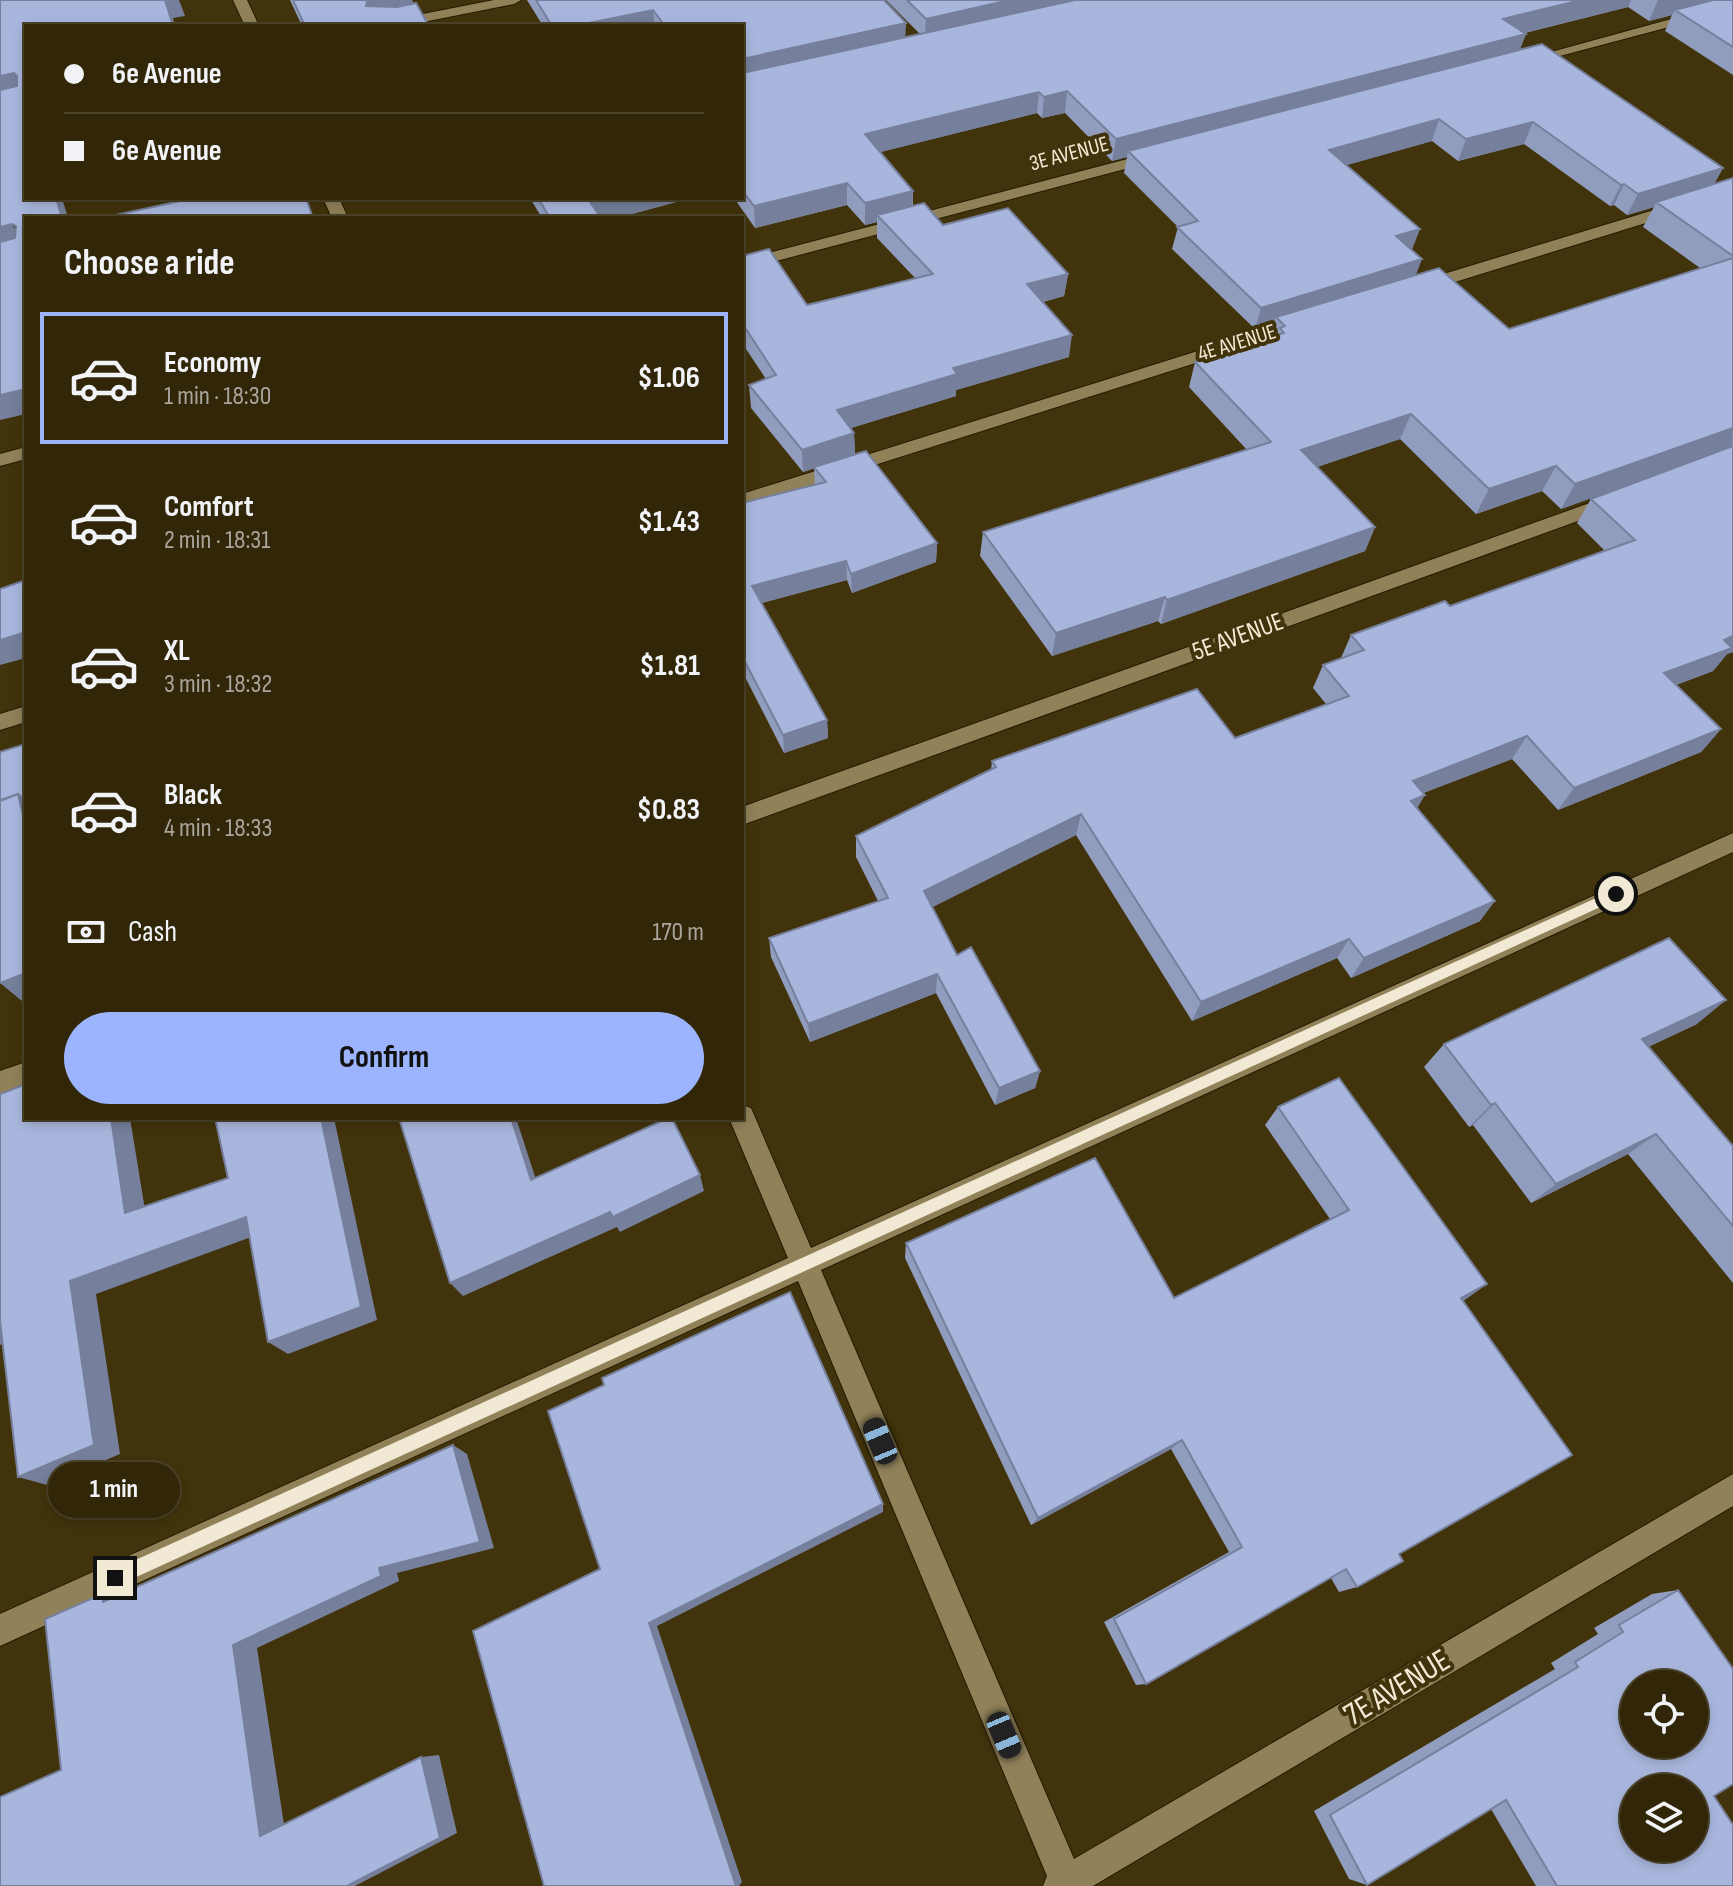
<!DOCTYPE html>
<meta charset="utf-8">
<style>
body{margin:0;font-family:"Sofia Sans Condensed",sans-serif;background:#3d3216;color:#f1f3f6;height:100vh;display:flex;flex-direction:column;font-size:30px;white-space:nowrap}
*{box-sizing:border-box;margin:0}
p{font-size:26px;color:#a8a59c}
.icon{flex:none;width:44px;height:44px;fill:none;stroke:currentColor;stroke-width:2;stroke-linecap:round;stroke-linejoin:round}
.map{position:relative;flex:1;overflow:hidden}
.panel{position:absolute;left:24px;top:216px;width:720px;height:904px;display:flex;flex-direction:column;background:#312608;border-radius:0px;box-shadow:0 4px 12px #0003,0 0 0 2px #4c4329}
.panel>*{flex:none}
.top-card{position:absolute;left:24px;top:24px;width:720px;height:176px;border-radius:0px;box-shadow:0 4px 12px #0003,0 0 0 2px #4c4329;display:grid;align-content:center;height:176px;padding:0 40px;background:#312608}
.buttons{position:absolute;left:1620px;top:1670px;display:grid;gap:16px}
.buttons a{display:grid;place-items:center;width:88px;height:88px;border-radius:50%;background:#312608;box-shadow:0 4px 12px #0003,0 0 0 2px #4c4329;font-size:40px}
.end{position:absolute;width:36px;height:36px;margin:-18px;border:10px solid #f1e9d4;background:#111;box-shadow:0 0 0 4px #111}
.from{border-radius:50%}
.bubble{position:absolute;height:56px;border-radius:28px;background:#312608;box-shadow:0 4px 12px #0003,0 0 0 2px #4c4329;font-size:26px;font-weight:700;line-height:56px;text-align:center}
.car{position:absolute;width:24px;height:48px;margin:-24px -12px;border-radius:10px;box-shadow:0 0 6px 2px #0007;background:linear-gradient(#222 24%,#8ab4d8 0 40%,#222 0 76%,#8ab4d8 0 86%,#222 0)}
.top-card b{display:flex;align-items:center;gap:28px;height:76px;font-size:30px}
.top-card b+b{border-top:2px solid #4c4329}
.top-card i{width:20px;height:20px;background:#f1f3f6}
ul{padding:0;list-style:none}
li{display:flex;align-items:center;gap:24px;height:132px;margin:0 16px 12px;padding:0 24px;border:4px solid transparent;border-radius:0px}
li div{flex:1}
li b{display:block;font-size:30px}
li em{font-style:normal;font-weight:700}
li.on{border-color:#9cb4fd}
li>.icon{width:72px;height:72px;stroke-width:1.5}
h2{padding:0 40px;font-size:36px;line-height:96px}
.pay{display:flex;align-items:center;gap:20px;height:88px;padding:0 40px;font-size:30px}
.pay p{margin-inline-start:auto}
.action{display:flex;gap:16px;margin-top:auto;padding:16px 40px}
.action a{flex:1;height:92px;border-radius:48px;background:#9cb4fd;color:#111;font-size:32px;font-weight:700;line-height:92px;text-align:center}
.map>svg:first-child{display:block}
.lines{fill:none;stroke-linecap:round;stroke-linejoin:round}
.minor-casing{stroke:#251b00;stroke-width:2}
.minor{fill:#908159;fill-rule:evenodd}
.wall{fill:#909dbe;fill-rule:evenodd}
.shaded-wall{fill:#767f9b}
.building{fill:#a8b6dd;stroke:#767f9b;stroke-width:2;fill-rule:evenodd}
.route{fill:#f1e9d4}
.labels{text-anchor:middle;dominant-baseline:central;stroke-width:8;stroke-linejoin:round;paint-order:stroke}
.far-street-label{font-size:22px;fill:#f1e9d4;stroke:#41330b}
.street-label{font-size:26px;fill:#f1e9d4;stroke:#41330b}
.near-street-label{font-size:32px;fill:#f1e9d4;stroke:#41330b}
</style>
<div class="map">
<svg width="1733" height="1886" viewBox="0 0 1733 1886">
<rect width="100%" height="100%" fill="#41330b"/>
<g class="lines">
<g class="minor-casing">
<path id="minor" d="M233 0H247L259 26H245Z
M494 0H521L514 4 403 26H375L382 22Z
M1733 2V10L1526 65 1519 61Z
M1158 151 1163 153V159L742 270V260Z
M1733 186V196L1426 291 1420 292 1412 287 1414 283Z
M323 198H339L348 218H332Z
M1300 319 1309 324 1306 328 742 507V494Z
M26 447V459L0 466V454Z
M1612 495 1622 501 1619 506 742 825V807Z
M26 706V722L0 730V714Z
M1733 833V852L821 1270 1074 1859 1733 1474V1506L1093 1886H1043L1047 1876 798 1281 0 1646V1614L788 1258 729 1118H742V1105L751 1108 811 1248Z
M26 1062V1086L0 1095V1071Z"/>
</g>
<use href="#minor" class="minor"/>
</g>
<path class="wall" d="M290 0H412L413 4 429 26H302Z
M527 0H884L905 37 920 34 886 0H1733V75L1665 31 1672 15 1649 21 1628 7 1525 33 1526 34 1519 50 1723 168 1714 184 1733 178V652L1727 654 1713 671 1676 685 1721 729 1701 752 1558 810 1512 759 1423 793 1417 808 1480 921 1351 978 1337 958 1192 1021 1076 835 932 907 957 955 1040 1071 1035 1088 995 1105 936 993 810 1042 771 957 769 938 878 901 856 857V836L991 770 992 761 1235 738 1326 704 1313 688 1323 665 1341 658 1351 635 1450 606 1605 551 1577 523 1591 499 1663 472 1561 509 1542 491 1476 514 1400 439 1317 467 1375 527 1365 551 1161 624 1158 621 1052 656 980 556 983 532 1247 450 1189 387 1195 362 1270 337 1274 323 1255 329 1172 249 1178 227 1124 173 1127 157 1112 161 1065 113 1042 118 1037 113 880 152 913 191V206L943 225 1068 274 1064 296 1043 302 1069 357 956 390V396L851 428 854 433 855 454 937 543 936 562 852 593 847 580 762 603 827 720 828 738 784 753 742 671V503L815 485 814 468 803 472 751 408 749 385 766 379 742 343V256L807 305 915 278 877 238V222L865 225 847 205 755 228 734 198H742V26H543ZM1432 141 1458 161 1524 144 1610 206 1614 205 1627 215 1654 207 1643 227 1700 268 1509 329 1416 275 1412 250 1346 165Z
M530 198H691L617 218H542Z
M1697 1024 1648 1047 1733 1146V1283L1628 1154 1531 1203 1473 1125 1469 1127 1424 1067 1444 1044Z
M1278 1107 1487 1284 1463 1301 1399 1554 1357 1587 1339 1592 1331 1578 1146 1684 1136 1685 1104 1622 1229 1552 1171 1449 1031 1525 905 1258 906 1243 1174 1298 1330 1219 1265 1125Z
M1678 1590 1714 1796 1733 1886H1536L1491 1809 1367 1885 1349 1879 1314 1811 1555 1669 1551 1663 1598 1634 1594 1628 1652 1594Z"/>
<path class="shaded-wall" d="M165 0H179L185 16 173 18 175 26H173Z
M370 0H412L415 12 366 6 367 2Z
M1010 0H1103L925 40 926 19Z
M1581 0H1631L1628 7 1495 40 1503 19Z
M1658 0H1733L1675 10 1672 15 1649 21Z
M653 10 655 26H574Z
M906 23 905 44 742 81V59Z
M1526 34 1518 55 1128 151 1127 157 1112 161 1116 139Z
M14 73 25 95 0 101V76Z
M1067 91 1065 113 1042 118 1044 97Z
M1039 92 1037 113 865 156V134Z
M1439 119 1432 141 1323 172 1329 150Z
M1533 122 1524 144 1458 161 1466 139Z
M1723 168 1711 190 1656 202 1654 207 1627 215 1638 194Z
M847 183V205L755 228 754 206Z
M1624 184 1614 205 1610 206 1621 185Z
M913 191 912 213 877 215V222L865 225V203Z
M56 198H62L68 218H62Z
M607 198H691L617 218H593L590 202Z
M12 224 25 246 0 254V227Z
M1420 229 1412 250 1396 236Z
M1422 259 1414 280 1276 317 1274 323 1255 329 1261 308Z
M1068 274 1064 296 1024 306 1027 284Z
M1072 335 1069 357 956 390V396L837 432V410L953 368Z
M26 389V414L0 420V395Z
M1411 414 1400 439 1293 475 1301 450Z
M1733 428 1732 447 1561 509 1575 484Z
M854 433 855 455 803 472 802 450Z
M1556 466 1542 491 1476 514 1489 489Z
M1375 527 1365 551 1161 624 1167 600Z
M937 543 936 562 852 593 851 574Z
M846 561 847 580 754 605 752 586Z
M1165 597 1158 621 1052 656 1056 633Z
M26 632V658L0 665V640Z
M1733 636V652L1727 654 1713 671 1647 696 1664 673 1724 640Z
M827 720 828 738 784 753 783 735Z
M1721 729 1701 752 1558 810 1574 788Z
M1527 736 1512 759 1400 802 1413 781Z
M18 794 26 802V827Z
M1425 795 1412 817 1411 801Z
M1081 814 1076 835 923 912 924 891Z
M1495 901 1480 921 1351 978 1364 958Z
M1349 939 1337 958 1192 1021 1201 1002Z
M26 973V999L22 1001 0 983Z
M937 974 936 993 810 1042 808 1024Z
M1726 1000 1697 1024 1615 1062 1642 1039Z
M1040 1071 1035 1088 995 1105 999 1088Z
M1495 1103 1473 1125 1469 1127 1491 1105Z
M111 1118H130L148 1228 125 1213Z
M321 1118H334L377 1320 288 1354 268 1342Z
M511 1118H516L541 1195 531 1180Z
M1656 1134 1628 1154 1531 1203 1556 1184Z
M700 1175 704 1191 620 1232 617 1227 463 1296 450 1283 610 1212Z
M246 1217 265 1232 96 1294 120 1454 47 1485 18 1477 70 1281Z
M1487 1284 1467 1298 1441 1312 1461 1298Z
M0 1321 28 1333 0 1345Z
M1182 1440 1171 1449 1031 1525 1038 1518Z
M453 1445 467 1454 494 1548 397 1573 399 1581 257 1648 285 1831 260 1836 233 1645 379 1568Z
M883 1504V1512L657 1626 742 1882 739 1886H736L649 1623Z
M102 1594 130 1598 103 1602Z
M439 1755 457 1833 355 1886H347L421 1757Z"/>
<path class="building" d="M0 0H165L173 26H26V198H56L62 218H26V389L0 395V242L15 238 16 226 12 224 0 227V90L17 86V76L14 73 0 76Z
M293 0H370L367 2 366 6 397 7 416 3 429 26H305Z
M536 0H884L906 23 742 59V26H665L653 10 574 26H552Z
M907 0H1010L926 19Z
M1075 0H1581L1503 19 1526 34 1116 139 1067 91 1044 97 1039 92 865 134 913 191 865 203 847 183 754 206 742 190V73Z
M1713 0H1733V47L1675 10Z
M1542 44 1723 168 1638 194 1624 184 1621 185 1533 122 1466 139 1439 119 1329 150 1420 229 1396 236 1422 259 1261 308 1177 227 1198 221 1128 151Z
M1733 178V256L1656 202Z
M194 198H306L313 218H102Z
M538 198H607L590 202 601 218H550Z
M924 203 943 225 1008 208 1068 274 1027 284 1072 335 953 368 957 374 837 410 854 433 802 450 749 385 776 375 742 323V256L769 249 807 305 933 274 877 215Z
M1733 258V428L1575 484 1556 466 1489 489 1411 414 1301 450 1375 527 1167 600 1165 597 1056 633 983 532 1271 442 1195 362 1284 333 1280 328 1285 326 1276 317 1439 268 1509 329Z
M1733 446V636L1724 640 1732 648 1664 673 1721 729 1574 788 1527 736 1413 781 1425 795 1411 801 1495 901 1364 958 1349 939 1201 1002 1081 814 924 891 957 955 971 947 1040 1071 999 1088 937 974 808 1024 769 938 888 898 856 836 996 767 992 761 1197 689 1235 738 1349 696 1323 665 1364 650 1351 635 1445 601 1450 606 1635 540 1591 499Z
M866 451 937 543 851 574 846 561 752 586 827 720 783 735 742 656V503L826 482 814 467Z
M26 580V632L0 640V589Z
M25 744 26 802 18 794 0 801V752Z
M18 794 26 827V973L0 983V800Z
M1669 938 1726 1000 1642 1039 1733 1146V1226L1656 1134 1556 1184 1495 1103 1491 1105 1444 1044Z
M1339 1078 1487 1284 1461 1298 1572 1455 1399 1554 1403 1561 1357 1587 1346 1569 1146 1684 1114 1619 1242 1547 1182 1440 1038 1518 906 1243 1095 1158 1174 1298 1349 1210 1278 1107Z
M26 1084V1118H111L125 1213 228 1178 215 1118H321L361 1307 268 1342 246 1217 70 1281 94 1445 18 1477 0 1321V1094Z
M399 1118H511L531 1180 668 1118H672L700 1175 613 1217 610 1212 450 1283Z
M790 1292 883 1504 649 1623 736 1886H544L473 1631 600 1569 548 1411 604 1385 602 1378Z
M453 1445 480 1542 379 1568 381 1576 233 1645 260 1836 421 1757 440 1838 347 1886H0V1797L61 1770 45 1619 102 1594 103 1602Z
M1678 1590 1733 1669V1784L1714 1796 1733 1825V1886H1557L1506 1800 1367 1885 1330 1815 1578 1667 1575 1662 1623 1632 1619 1625ZM1634 1684H1694V1744H1634ZM1634 1788H1694V1848H1634Z"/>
<path class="route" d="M1616 889 1620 891V898L121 1584 115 1586 109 1584 107 1578 109 1572Z"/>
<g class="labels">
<g class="far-street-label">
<text transform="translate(1069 154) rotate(-15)">3E AVENUE</text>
<text transform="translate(1237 343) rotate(-17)">4E AVENUE</text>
</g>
<g class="street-label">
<text transform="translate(1238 637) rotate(-20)">5E AVENUE</text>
</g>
<g class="near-street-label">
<text transform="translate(1397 1688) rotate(-31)">7E AVENUE</text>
</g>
</g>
</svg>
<div class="buttons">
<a><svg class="icon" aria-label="locate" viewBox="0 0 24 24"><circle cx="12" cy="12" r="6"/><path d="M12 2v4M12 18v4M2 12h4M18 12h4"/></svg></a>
<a><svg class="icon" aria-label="layers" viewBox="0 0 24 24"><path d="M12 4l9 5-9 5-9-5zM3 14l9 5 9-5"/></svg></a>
</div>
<i class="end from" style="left:1616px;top:894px"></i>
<i class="end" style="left:115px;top:1578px"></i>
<div class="bubble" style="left:48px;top:1462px;width:132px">1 min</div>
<i class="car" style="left:880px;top:1441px;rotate:337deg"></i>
<i class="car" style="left:1004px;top:1735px;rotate:157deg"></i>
<div class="top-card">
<b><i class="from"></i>6e Avenue</b>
<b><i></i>6e Avenue</b>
</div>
<section class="panel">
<h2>Choose a ride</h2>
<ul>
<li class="on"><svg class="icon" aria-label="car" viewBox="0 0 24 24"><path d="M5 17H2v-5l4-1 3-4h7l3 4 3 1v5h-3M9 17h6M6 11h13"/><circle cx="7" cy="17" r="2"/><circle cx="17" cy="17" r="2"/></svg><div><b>Economy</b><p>1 min · 18:30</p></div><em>$1.06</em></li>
<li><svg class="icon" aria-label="car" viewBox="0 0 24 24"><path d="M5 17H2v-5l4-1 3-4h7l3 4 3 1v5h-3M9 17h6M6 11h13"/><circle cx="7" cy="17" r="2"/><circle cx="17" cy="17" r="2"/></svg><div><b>Comfort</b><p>2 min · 18:31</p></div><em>$1.43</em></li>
<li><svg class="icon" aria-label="car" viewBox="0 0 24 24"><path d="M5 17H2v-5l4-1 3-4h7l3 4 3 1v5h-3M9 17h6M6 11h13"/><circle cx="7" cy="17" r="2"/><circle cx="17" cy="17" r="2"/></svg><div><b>XL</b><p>3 min · 18:32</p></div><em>$1.81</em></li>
<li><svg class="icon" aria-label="car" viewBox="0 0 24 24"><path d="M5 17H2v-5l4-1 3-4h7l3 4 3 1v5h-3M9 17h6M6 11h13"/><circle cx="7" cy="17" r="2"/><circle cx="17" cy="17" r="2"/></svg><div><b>Black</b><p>4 min · 18:33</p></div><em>$0.83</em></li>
</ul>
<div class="pay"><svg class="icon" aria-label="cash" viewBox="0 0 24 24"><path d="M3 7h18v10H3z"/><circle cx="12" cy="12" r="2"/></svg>Cash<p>170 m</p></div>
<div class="action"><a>Confirm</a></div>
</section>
</div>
